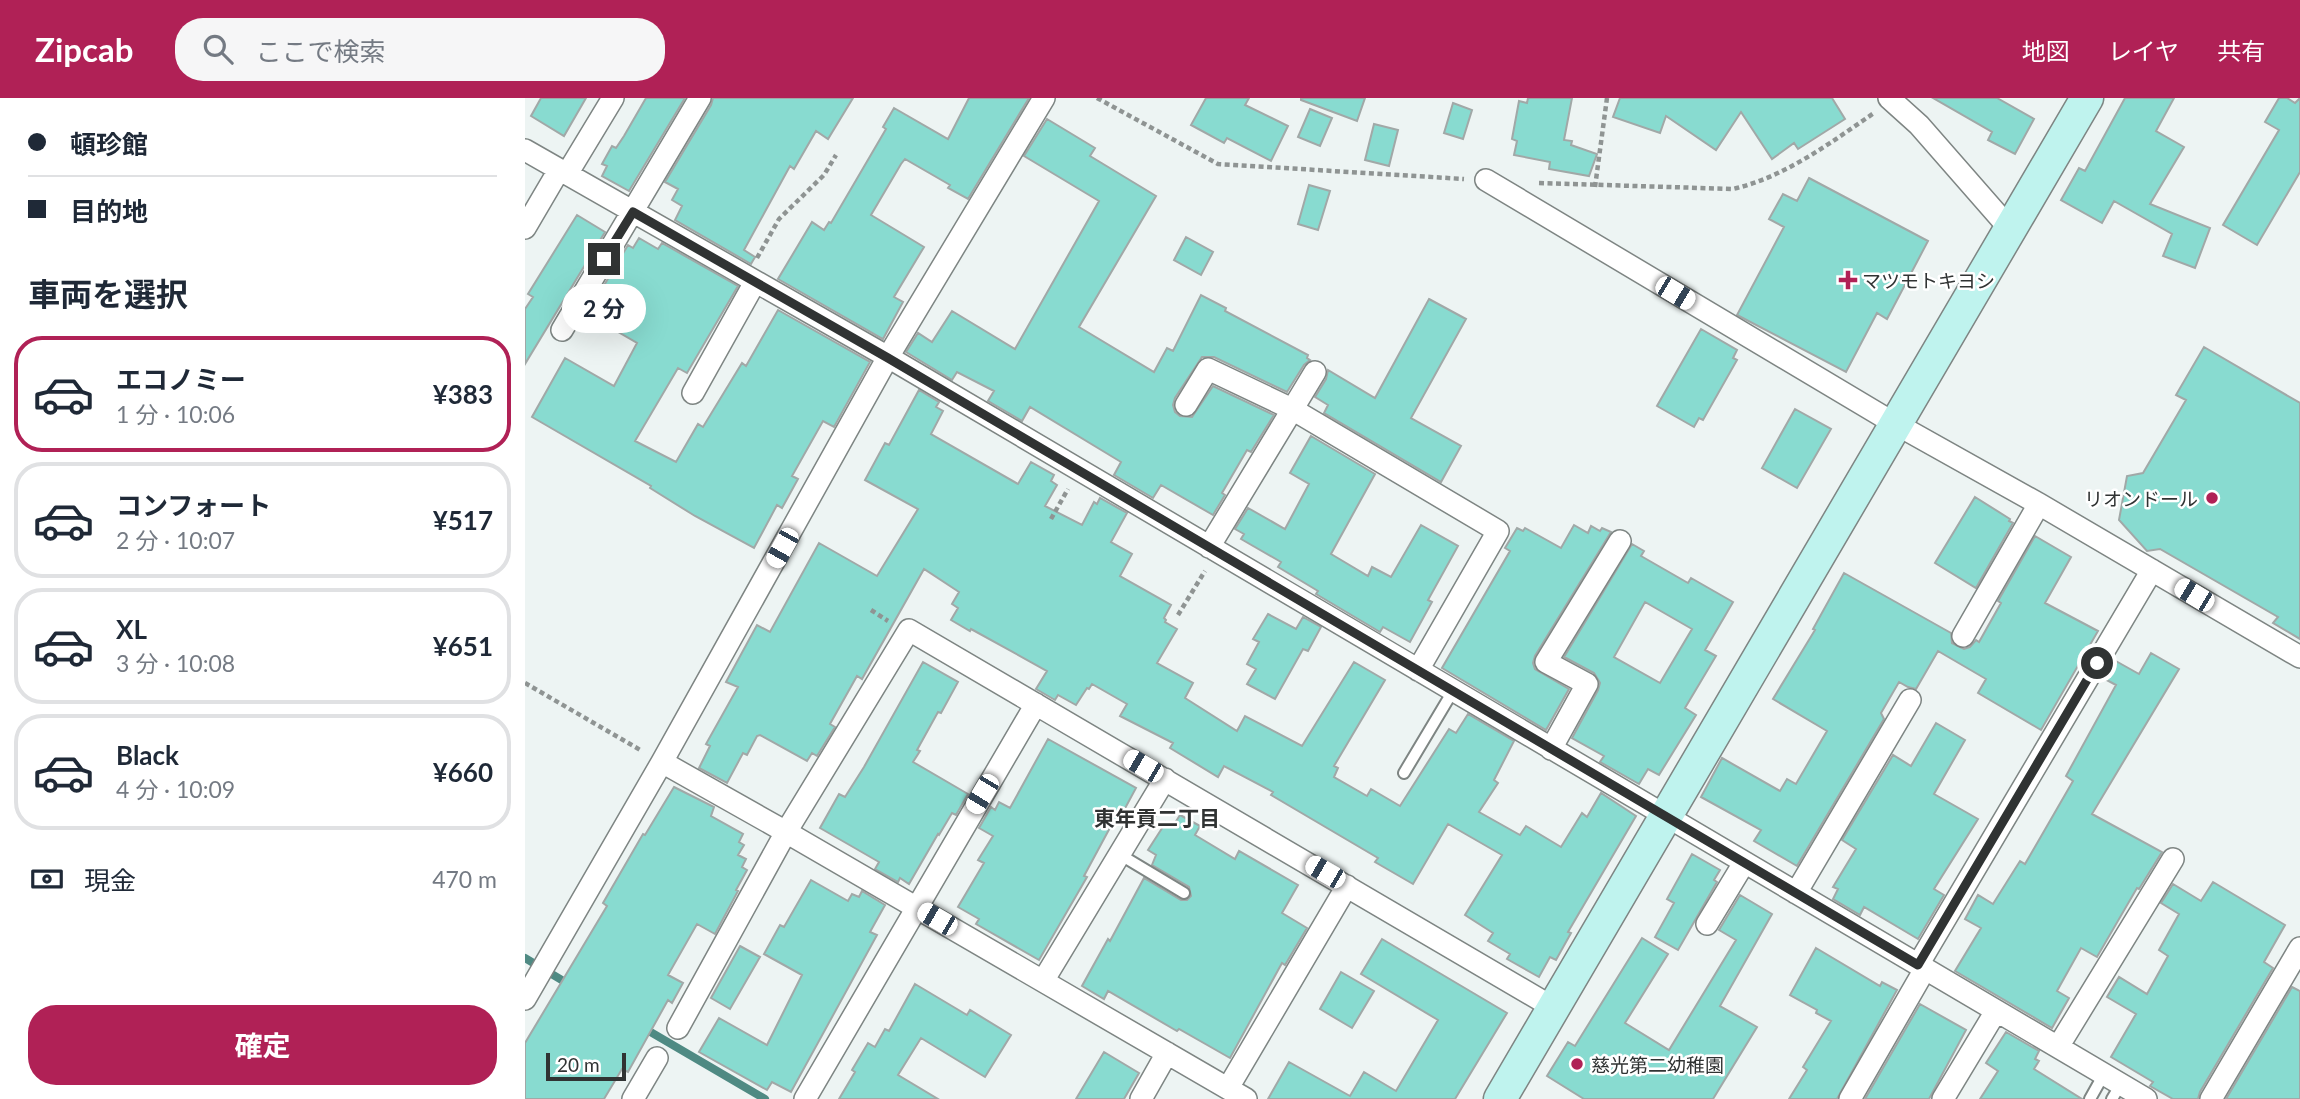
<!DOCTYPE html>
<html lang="ja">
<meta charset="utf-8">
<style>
body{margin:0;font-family:Lato,"Noto Sans JP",sans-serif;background:#f6f6f7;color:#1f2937;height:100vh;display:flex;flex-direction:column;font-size:26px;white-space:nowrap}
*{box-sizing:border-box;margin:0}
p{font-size:23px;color:#747a83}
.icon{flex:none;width:38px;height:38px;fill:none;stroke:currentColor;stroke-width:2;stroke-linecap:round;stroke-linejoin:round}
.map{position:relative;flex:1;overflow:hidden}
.details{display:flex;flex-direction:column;background:#fff;width:525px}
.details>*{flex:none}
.hud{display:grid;align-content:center;height:154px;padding:0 28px;background:#fff}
.scale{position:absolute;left:21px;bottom:18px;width:80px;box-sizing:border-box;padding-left:7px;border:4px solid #303333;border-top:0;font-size:19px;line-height:24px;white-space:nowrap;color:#303333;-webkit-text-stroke:5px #fff;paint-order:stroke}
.end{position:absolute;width:32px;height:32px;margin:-16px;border:9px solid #303333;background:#fff;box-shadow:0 0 0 4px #fff}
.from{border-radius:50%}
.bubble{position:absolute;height:49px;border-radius:24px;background:#fff;box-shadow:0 7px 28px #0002;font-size:23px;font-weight:700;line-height:49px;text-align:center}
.car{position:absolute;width:21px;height:42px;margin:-21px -10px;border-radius:9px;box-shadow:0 0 5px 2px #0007;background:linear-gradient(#fff 24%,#345 0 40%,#fff 0 76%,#345 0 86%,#fff 0)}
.hud b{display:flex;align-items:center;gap:24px;height:66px;font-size:26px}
.hud b+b{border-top:2px solid #e0e1e3}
.hud i{width:18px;height:18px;background:#1f2937}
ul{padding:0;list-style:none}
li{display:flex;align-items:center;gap:21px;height:116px;margin:0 14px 10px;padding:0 14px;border:4px solid #e0e1e3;border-radius:28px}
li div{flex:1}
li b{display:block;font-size:26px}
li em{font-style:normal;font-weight:700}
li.selected{border-color:#b02156}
li>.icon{width:63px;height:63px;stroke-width:1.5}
h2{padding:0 28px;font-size:32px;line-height:84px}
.pay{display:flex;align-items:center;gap:18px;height:77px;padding:0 28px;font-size:26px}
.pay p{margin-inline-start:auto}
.button{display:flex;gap:14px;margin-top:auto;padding:14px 28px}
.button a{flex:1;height:80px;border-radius:28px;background:#b02156;color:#fff;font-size:28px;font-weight:700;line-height:80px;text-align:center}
header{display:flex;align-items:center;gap:42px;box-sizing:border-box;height:98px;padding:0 35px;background:#b02156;color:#fff}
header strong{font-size:33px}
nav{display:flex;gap:38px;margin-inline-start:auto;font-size:24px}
.search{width:490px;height:63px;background:#f6f6f7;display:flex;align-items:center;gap:18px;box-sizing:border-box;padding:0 24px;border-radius:28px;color:#747a83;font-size:26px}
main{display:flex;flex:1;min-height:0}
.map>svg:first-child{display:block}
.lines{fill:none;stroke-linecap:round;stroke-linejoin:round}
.stream{stroke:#4f8a83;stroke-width:8}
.building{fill:#88dbd0;stroke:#a1a8a7;stroke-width:2;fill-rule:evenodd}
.lane-casing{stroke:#7e8583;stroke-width:14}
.street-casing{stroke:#7e8583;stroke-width:24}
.secondary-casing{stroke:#7e8583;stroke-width:35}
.path{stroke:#8f9493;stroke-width:4.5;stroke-dasharray:5 3.5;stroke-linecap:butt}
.lane{stroke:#fff;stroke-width:10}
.street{stroke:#fff;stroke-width:21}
.secondary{stroke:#bff3ee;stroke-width:32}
.route{stroke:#303333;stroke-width:9}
.poi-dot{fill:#b02156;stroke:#fff;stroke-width:2.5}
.labels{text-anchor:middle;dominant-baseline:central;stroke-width:5;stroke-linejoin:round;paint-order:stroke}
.poi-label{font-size:19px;fill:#303333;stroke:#fff;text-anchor:start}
.neighbourhood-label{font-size:21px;font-weight:bold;fill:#303333;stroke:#fff}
</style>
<header>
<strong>Zipcab</strong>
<div class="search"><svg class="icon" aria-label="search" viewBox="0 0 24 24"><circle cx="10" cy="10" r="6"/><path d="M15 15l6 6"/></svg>ここで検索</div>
<nav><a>地図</a><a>レイヤ</a><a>共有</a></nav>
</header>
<main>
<section class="details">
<div class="hud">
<b><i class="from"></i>頓珍館</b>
<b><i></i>目的地</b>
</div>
<h2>車両を選択</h2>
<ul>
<li class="selected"><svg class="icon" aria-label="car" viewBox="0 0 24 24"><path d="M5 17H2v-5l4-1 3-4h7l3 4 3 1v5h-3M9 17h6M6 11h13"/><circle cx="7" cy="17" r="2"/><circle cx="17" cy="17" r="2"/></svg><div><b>エコノミー</b><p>1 分 · 10:06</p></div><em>¥383</em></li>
<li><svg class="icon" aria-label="car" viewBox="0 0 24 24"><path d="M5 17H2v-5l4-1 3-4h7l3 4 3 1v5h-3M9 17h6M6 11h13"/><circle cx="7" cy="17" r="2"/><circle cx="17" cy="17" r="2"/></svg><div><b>コンフォート</b><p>2 分 · 10:07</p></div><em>¥517</em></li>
<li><svg class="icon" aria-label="car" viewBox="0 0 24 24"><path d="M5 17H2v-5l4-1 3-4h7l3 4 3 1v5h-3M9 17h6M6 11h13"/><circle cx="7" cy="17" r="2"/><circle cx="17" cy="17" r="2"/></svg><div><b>XL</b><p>3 分 · 10:08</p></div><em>¥651</em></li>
<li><svg class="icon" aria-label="car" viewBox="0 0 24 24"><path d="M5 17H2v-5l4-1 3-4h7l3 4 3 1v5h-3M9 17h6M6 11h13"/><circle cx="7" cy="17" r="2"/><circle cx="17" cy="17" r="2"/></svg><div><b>Black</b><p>4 分 · 10:09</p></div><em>¥660</em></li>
</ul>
<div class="pay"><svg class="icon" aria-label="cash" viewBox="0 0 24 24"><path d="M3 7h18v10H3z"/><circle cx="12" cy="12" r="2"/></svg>現金<p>470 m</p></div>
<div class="button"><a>確定</a></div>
</section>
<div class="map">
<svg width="1775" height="1001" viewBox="0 0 1775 1001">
<rect width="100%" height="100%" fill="#edf4f3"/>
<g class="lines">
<path class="stream" d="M0 860 45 887
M117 929 240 1001"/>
</g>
<path class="building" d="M16 0H61L39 38 6 18Z
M121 0H160L104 93 77 78 82 68 77 66 87 48 91 50 99 38Z
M188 0H328L303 41 291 33 269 71 265 68 219 152 230 159 226 166 150 122 157 108 147 102 153 91 140 84 186 7Z
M444 0H504L443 101 423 90 425 87 380 61 376 66 346 117 399 149 369 199 378 204 358 241 253 181 287 124 299 132 304 124 306 125 361 31 358 29 369 10 423 41Z
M681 0H724L720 7 763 28 746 63 702 40 699 45 666 27Z
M776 0H840L832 23 776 2Z
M1003 0H1047L1039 42 1047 43 1046 47 1072 56 1064 78 1024 71 1025 64 989 57 992 43 987 41 994 3 1002 5Z
M1095 0H1307L1320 21 1273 51 1269 45 1247 61 1216 14 1191 52 1141 18 1135 35 1088 19Z
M1408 0H1472L1509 21 1490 56 1463 42 1467 34Z
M1600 0H1649L1631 33 1659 49 1625 106 1685 130 1670 170 1638 158 1647 136 1589 103 1577 125 1536 102 1554 70 1560 73Z
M1754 0H1762L1770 5 1775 0V74L1732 147 1698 127 1754 32 1740 24Z
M928 5 947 12 938 41 919 35Z
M785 11 807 20 795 48 773 39Z
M522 21 570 50 565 58 631 98 554 229 629 274 642 250 648 253 676 197 701 210 700 213 783 257 782 260 785 262 779 267 762 294 689 259H677L650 300 648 307 650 314 655 318 667 319 688 288 749 317 726 354 722 352 697 395 700 397 688 417 636 387 628 400 589 377 596 364 505 309 497 323 463 303 469 293 432 274 427 282 381 254 393 235 407 244 427 213 490 251 574 103 499 58Z
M849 26 873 32 864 68 840 62Z
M1284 80 1403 143 1362 221 1352 215 1321 274 1212 217 1259 129 1244 121 1258 96 1272 103Z
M784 87 805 93 793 132 773 126Z
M52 117 80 134 0 266V211L8 199 3 196Z
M661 139 688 154 676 177 649 162Z
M114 140 133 151 137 145 213 188 162 275 153 270 110 343 151 364 173 326 178 329 217 265 221 268 253 212 345 264 309 329 298 323 267 378 273 381 257 410 252 407 229 450 170 418 125 390 126 388 7 319 40 260 89 288 112 245 62 216 103 147 108 150Z
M904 201 941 221 886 320 936 348 916 384 799 315 803 307 790 299 801 281 803 272 850 300Z
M1176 231 1212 252 1208 260 1212 262 1178 322 1174 320 1169 329 1132 308Z
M1679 249 1775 305V541L1748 525 1753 519 1635 451 1622 453 1594 422 1602 378 1618 375 1661 302 1651 297Z
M394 292 414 304 411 309 418 313 406 336 493 386 506 364 529 377 526 383 532 387 520 408 557 427 569 404 572 406 575 400 602 415 586 444 607 456 595 478 646 507 639 520 641 522 640 524 652 531 632 565 668 585 660 600 712 633 720 618 777 648 829 564 860 582 809 668 813 670 809 679 842 698 846 691 875 708 924 631 931 635 943 616 989 643 969 682 973 685 954 714 995 737 1001 728 1036 749 1057 715 1062 719 1076 695 1111 718 1043 834 1046 835 1031 862 1025 859 1014 879 982 861 985 856 963 843 968 835 940 817 977 757 923 726 888 786 850 764 853 760 746 697 748 694 699 668 693 679 645 650 648 645 595 618 602 606 567 586 564 591 562 590 551 607 533 597 530 602 511 591 522 573 446 531 445 533 426 522 433 510 427 506 434 494 399 471 337 581 332 578 305 626 310 629 292 658 287 655 282 663 235 637 232 638 222 657 218 655 202 685 174 670 185 648 181 646 213 589 201 584 232 527 245 534 294 445 352 478 393 411 340 382 360 345 364 347Z
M1270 311 1306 331 1272 390 1237 370Z
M786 338 850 376 806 456 843 478 847 469 866 479 896 427 933 448 903 502 907 504 885 544 858 529 855 534 791 496 793 493 753 469 756 464 716 441 719 436 710 431 723 410 760 431 784 386 765 375Z
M1450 399 1485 421 1484 423 1488 425 1451 490 1410 465Z
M1049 427 1063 435 1066 428 1075 433 1077 430 1086 434 1010 558 1008 565 1010 571 1044 591 1021 632 917 570 985 453 980 450 992 430 998 433 1000 430 1036 450Z
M1510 438 1546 459 1520 505 1573 533 1516 632 1453 595 1461 581 1413 553 1391 591 1383 589 1374 584 1356 615 1359 621 1272 768 1229 743 1236 732 1176 699 1197 660 1255 693 1262 681 1271 686 1302 633 1248 601 1290 532 1288 531 1319 475 1426 535 1427 545 1439 551 1445 549 1451 542 1454 544 1476 505 1473 503Z
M1107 446 1119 453 1116 458 1163 485 1166 480 1208 504 1180 552 1191 558 1160 610 1171 617 1134 677 1123 671 1114 686 1075 664 1079 658 1047 640 1073 592 1075 585 1069 575 1039 559ZM1120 504 1167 531 1135 585 1089 559Z
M743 516 771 531 778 519 796 529 783 553 778 551 750 601 722 586 731 571 722 566 734 544 728 541Z
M1626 555 1654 571 1567 716 1637 754 1614 791 1612 790 1572 859 1556 850 1532 893 1544 900 1527 930 1430 873 1456 830 1440 821 1453 797 1468 806 1495 763 1500 766 1548 683 1541 678 1591 587 1578 580 1589 562 1614 576Z
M398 564 433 584 416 615 413 614 392 652 395 653 388 664 443 696 431 717 427 715 414 737 413 736 384 786 375 780 373 784 350 771 354 764 295 730 314 696 320 699 339 669Z
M1411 625 1440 642 1409 696 1453 721 1409 791 1419 797 1393 841 1339 809 1335 817 1308 801 1313 791 1308 789 1331 751 1317 742 1368 657 1386 668Z
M523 641 611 690 591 727 587 726 559 778 562 779 514 862 451 826 454 821 433 809 459 765 453 762 468 738 454 730 466 709 470 712 474 704 485 710Z
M149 689 189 709 186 718 218 736 214 744 219 747 213 757 221 761 217 769 222 772 211 792 213 793 190 836 172 826 143 877 158 885 147 905 143 902 103 974 97 971 79 1001H0V945L82 808 78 805 118 736 120 737Z
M655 717 675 728 670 737 710 761 714 753 773 787 757 815 782 830 760 867 757 865 705 960 654 931 652 933 583 893 579 901 557 888 583 841 585 843 619 780 656 802H662L666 798 664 789 627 767 631 757 623 752 641 724 648 728Z
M1167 756 1195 772 1189 782 1192 784 1153 852 1130 839 1149 805 1142 801Z
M286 782 323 803 327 796 334 799 337 793 360 807 345 834 352 837 266 994 247 984 242 992 174 954 194 920 242 947 277 877 239 856 255 827 259 829Z
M1688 784 1760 827 1739 864 1748 870 1675 994 1673 1001H1648L1625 988 1628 984 1586 959 1611 916 1582 899 1594 879 1622 896 1643 858 1634 852 1654 816 1636 805 1648 786 1676 803Z
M1215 797 1247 816 1195 908 1232 929 1188 1001H1059L1022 978 1043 944 1050 948 1117 840 1143 856 1100 925 1144 952 1211 842 1194 832Z
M857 841 982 915 930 1001H743L764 964 825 998 839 974 871 993 913 922 836 876Z
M215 848 235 859 205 911 186 900Z
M1291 850 1355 888 1357 884 1372 892 1312 1001H1264L1282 972 1278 969 1306 923 1291 915 1292 912 1265 897Z
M816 874 849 893 827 930 795 911Z
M390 886 442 917 445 912 486 937 460 979 396 940 373 977 413 1001H314L330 974 327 972 343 945 350 949 360 931 364 933Z
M1767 889 1775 893V1001H1701Z
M1395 906 1441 932 1404 1001H1340Z
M1481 934 1514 953 1510 961 1514 963 1509 971 1557 1001H1455L1473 973 1461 965Z
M579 954 614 975 599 1001H551Z"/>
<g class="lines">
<g class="lane-casing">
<path id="lane" d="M879 675 928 593
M594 756 659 795
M1565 1001 1579 976
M1587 1001 1596 986"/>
</g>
<g class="street-casing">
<path id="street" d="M1364 0 1394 27 1485 131
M0 52 363 259 1621 1001
M42 76 88 0
M961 82 1362 321 1514 406 1775 559
M0 130 34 72
M37 232 175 0
M168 295 230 184
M661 307 683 271 767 311 973 433 893 572
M684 449 790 274
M1438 538 1514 406
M1026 651 1062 586 1021 564 1095 443
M137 664 261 734 721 1001
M1271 795 1385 602
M1182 826 1219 765
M1393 867 1627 472
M518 883 640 681
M0 901 137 664 363 259 519 0
M153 930 261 734 384 532 1029 910
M1533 949 1648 761
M703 990 822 788
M108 1001 132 960
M280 1001 511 606
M616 1001 642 955
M1325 1001 1400 871
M1418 1001 1471 913
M1686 1001 1775 850"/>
</g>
<g class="secondary-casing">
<path id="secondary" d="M975 1001 1562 0"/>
</g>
<path class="path" d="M572 0 693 66 939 81
M1014 85 1208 91C1260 79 1305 45 1349 15
M1070 89 1082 0
M232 160 254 121 299 77 311 57
M526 421 543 391
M346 512 363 523
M653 517 680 473
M0 585 117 653"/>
<use href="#lane" class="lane"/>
<use href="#street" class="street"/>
<use href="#secondary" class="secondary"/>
</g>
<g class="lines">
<path class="route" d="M79 161 108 114 363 260 1393 867 1572 565"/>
</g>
<g class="poi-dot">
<path d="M1319.5 171.5h7v7h7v7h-7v7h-7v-7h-7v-7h7z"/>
<circle cx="1687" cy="400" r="7"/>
<circle cx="1052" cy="966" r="7"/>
</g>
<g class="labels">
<g class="poi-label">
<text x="1337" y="182">マツモトキヨシ</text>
<text x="1673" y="400" text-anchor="end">リオンドール</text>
<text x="1066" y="966">慈光第二幼稚園</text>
</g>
<g class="neighbourhood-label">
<text x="632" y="719">東年貢二丁目</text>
</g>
</g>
</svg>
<div class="scale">20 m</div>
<i class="end from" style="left:1572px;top:565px"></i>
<i class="end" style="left:79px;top:161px"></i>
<div class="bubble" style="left:37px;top:186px;width:84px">2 分</div>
<i class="car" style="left:1150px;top:195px;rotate:121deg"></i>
<i class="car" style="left:257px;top:450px;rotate:209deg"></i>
<i class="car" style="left:1669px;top:497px;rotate:301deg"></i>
<i class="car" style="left:618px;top:668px;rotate:300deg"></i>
<i class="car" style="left:457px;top:696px;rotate:211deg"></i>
<i class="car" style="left:800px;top:774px;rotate:300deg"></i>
<i class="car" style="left:412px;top:821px;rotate:300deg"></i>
</div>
</main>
